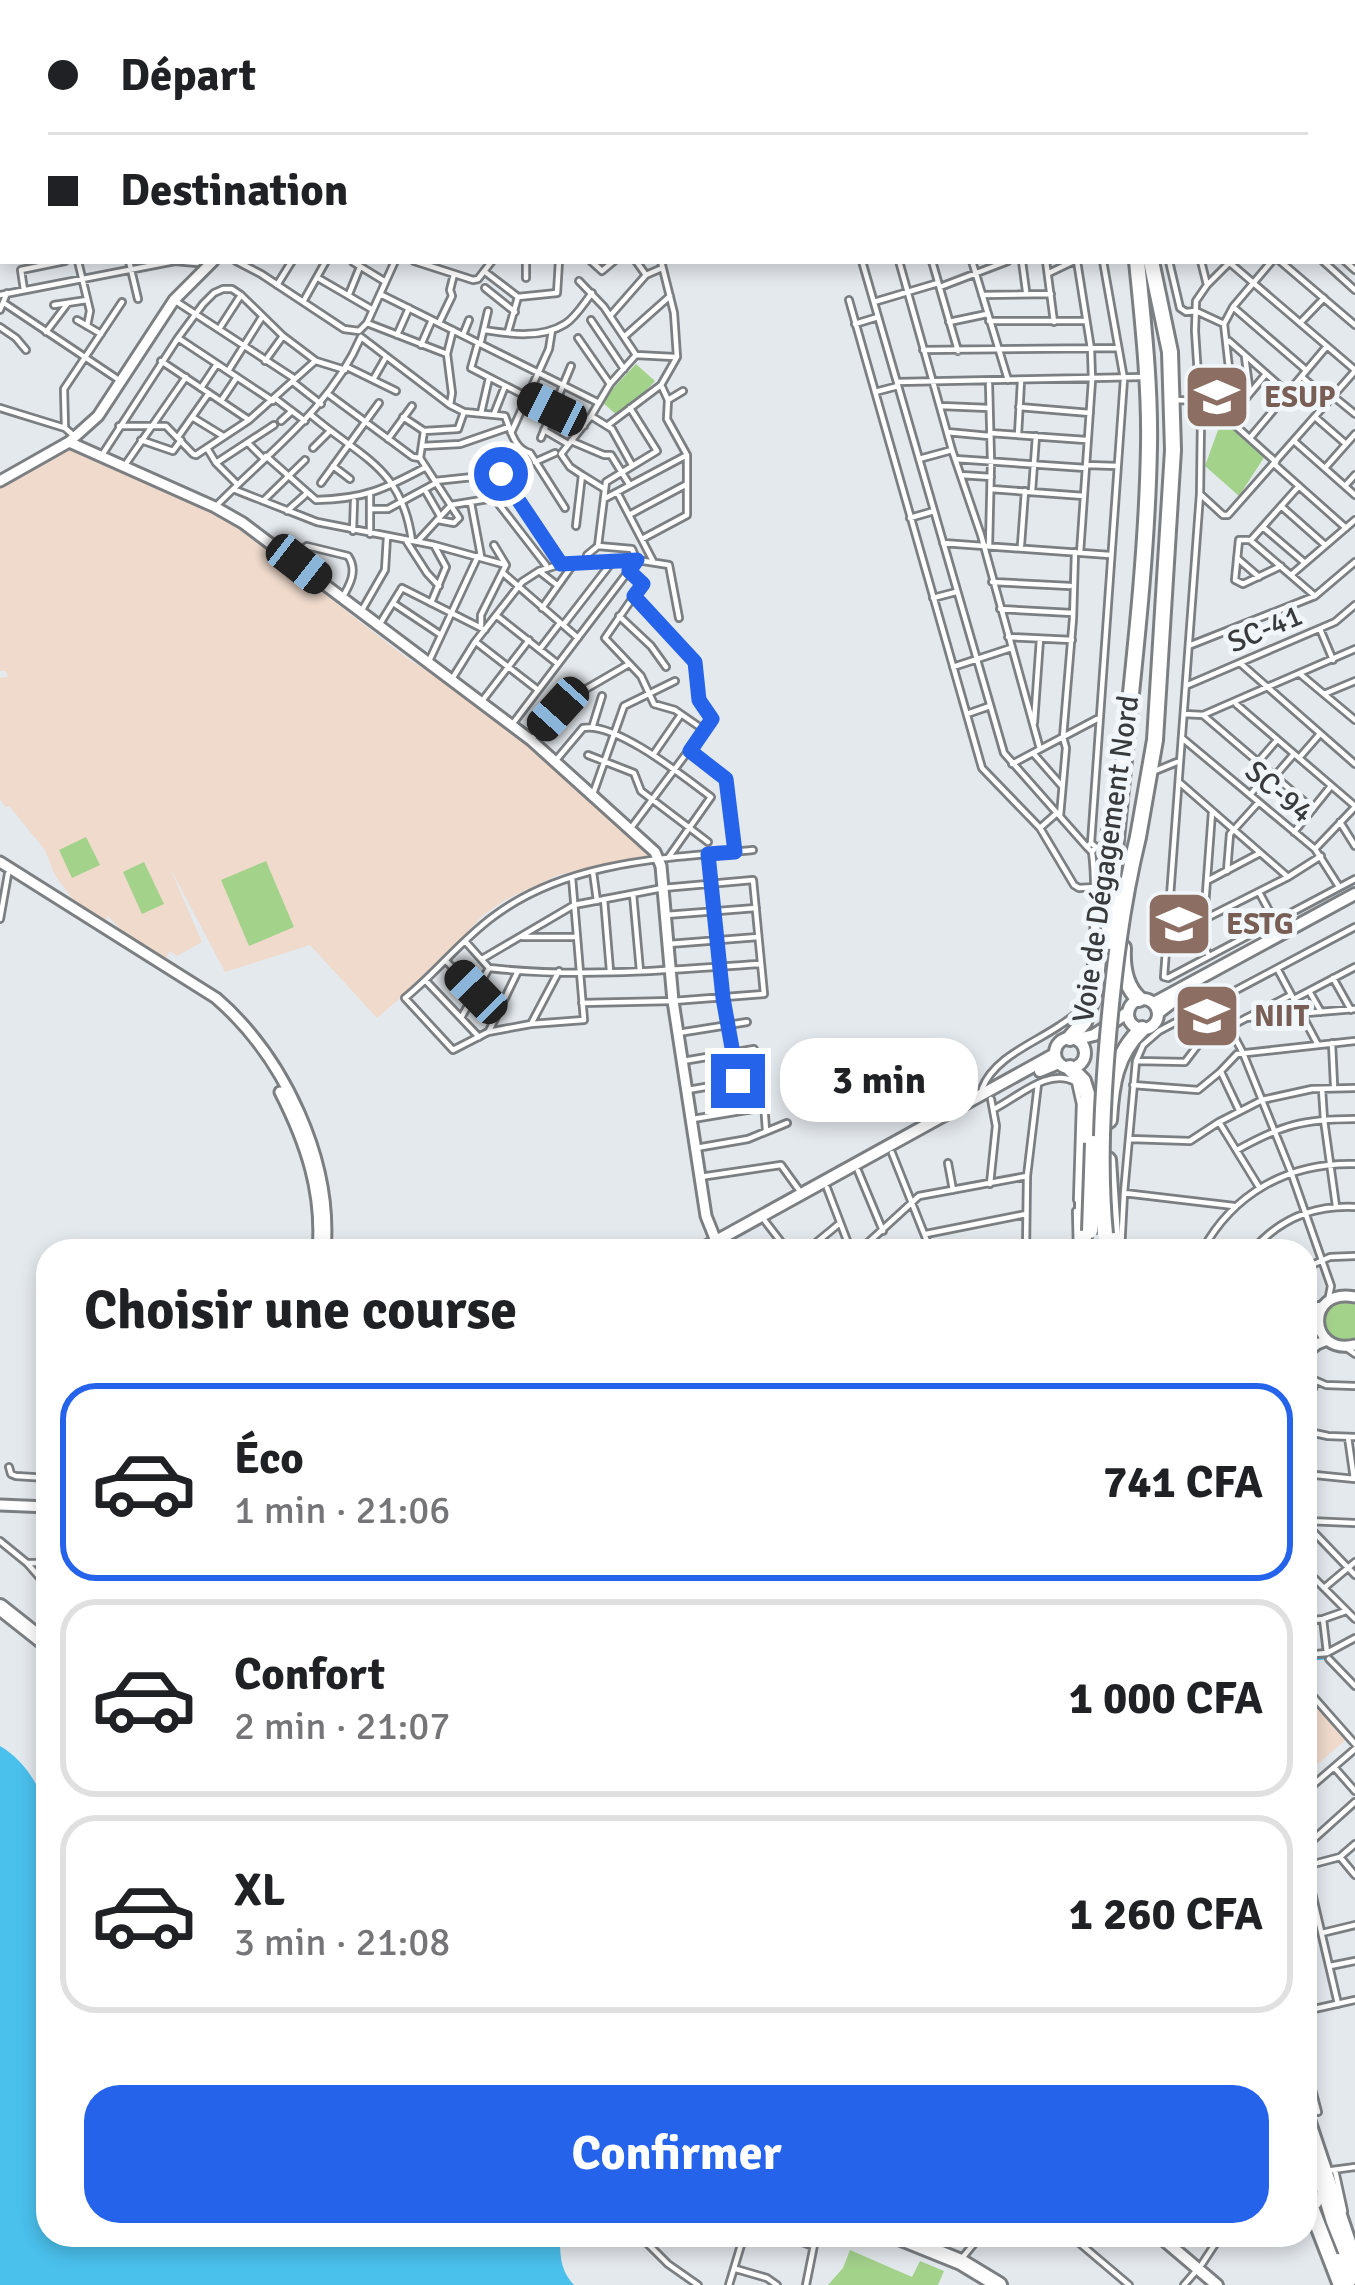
<!DOCTYPE html>
<html lang="fr">
<meta charset="utf-8">
<style>
body{margin:0;font-family:Signika,sans-serif;background:#f2f2f2;color:#202124;height:100vh;display:flex;flex-direction:column;font-size:45px;white-space:nowrap}
*{box-sizing:border-box;margin:0}
p{font-size:39px;color:#757577}
.icon{flex:none;width:66px;height:66px;fill:none;stroke:currentColor;stroke-width:2;stroke-linecap:round;stroke-linejoin:round}
.map{position:relative;flex:1;overflow:hidden}
.details{position:absolute;left:36px;top:1239px;width:1281px;height:1008px;display:flex;flex-direction:column;background:#fff;border-radius:36px;box-shadow:0 6px 18px #0003}
.details>*{flex:none}
.guide{position:absolute;left:0px;top:0px;width:1356px;height:264px;box-shadow:0 6px 18px #0003;display:grid;align-content:center;height:264px;padding:0 48px;background:#fff}
.end{position:absolute;width:54px;height:54px;margin:-27px;border:15px solid #2563eb;background:#fff;box-shadow:0 0 0 6px #fff}
.from{border-radius:50%}
.bubble{position:absolute;height:84px;border-radius:36px;background:#fff;box-shadow:0 6px 18px #0003;font-size:39px;font-weight:700;line-height:84px;text-align:center}
.car{position:absolute;width:36px;height:72px;margin:-36px -18px;border-radius:15px;box-shadow:0 0 9px 3px #0007;background:linear-gradient(#222 24%,#8ab4d8 0 40%,#222 0 76%,#8ab4d8 0 86%,#222 0)}
.guide b{display:flex;align-items:center;gap:42px;height:114px;font-size:45px}
.guide b+b{border-top:3px solid #e0e0e0}
.guide i{width:30px;height:30px;background:#202124}
ul{padding:0;list-style:none}
li{display:flex;align-items:center;gap:36px;height:198px;margin:0 24px 18px;padding:0 24px;border:6px solid #e0e0e0;border-radius:36px}
li div{flex:1}
li b{display:block;font-size:45px}
li em{font-style:normal;font-weight:700}
li.current{border-color:#2563eb}
li>.icon{width:108px;height:108px;stroke-width:1.5}
h2{padding:0 48px;font-size:54px;line-height:144px}
.cta{display:flex;gap:24px;margin-top:auto;padding:24px 48px}
.cta a{flex:1;height:138px;border-radius:36px;background:#2563eb;color:#fff;font-size:48px;font-weight:700;line-height:138px;text-align:center}
.map>svg:first-child{display:block}
.education{fill:#efdacc}
.green{fill:#a3d28b}
.water{fill:#4ac0ec}
.lines{fill:none;stroke-linecap:round;stroke-linejoin:round}
.stream{stroke:#4ac0ec;stroke-width:3}
.runway{stroke:#b3b8ba;stroke-width:33}
.street-casing{stroke:#7b7f82;stroke-width:10}
.secondary-casing{stroke:#7b7f82;stroke-width:15}
.primary-casing{stroke:#7b7f82;stroke-width:16}
.highway-casing{stroke:#7b7f82;stroke-width:20}
.street{stroke:#fff;stroke-width:4.5}
.secondary{stroke:#fff;stroke-width:9}
.primary{stroke:#fff;stroke-width:10}
.highway{stroke:#fff;stroke-width:14}
.highway-bridge-casing{stroke:#7b7f82;stroke-width:20;stroke-linecap:butt}
.highway-bridge{stroke:#fff;stroke-width:14}
.route{stroke:#2563eb;stroke-width:15}
.labels{text-anchor:middle;dominant-baseline:central;stroke-width:10;stroke-linejoin:round;paint-order:stroke}
.education-label{font-size:30px;font-weight:bold;fill:#785e54;stroke:#f1f6fa;text-anchor:start}
.street-label{font-size:30px;fill:#383a3b;stroke:#f1f6fa}
</style>
<div class="map">
<svg width="1355" height="2285" viewBox="0 0 1355 2285">
<rect width="100%" height="100%" fill="#e4e9ed"/>
<path class="education" d="M65 448 207 509 251 537 408 659 468 696 501 721 647 848V856L558 875 505 900 482 916 430 973 377 1018 310 945 225 972 169 866 202 942 177 956 170 951 166 958 122 931 108 916 105 920 74 901 55 875 45 850 10 807H6L0 800V678L8 677 6 671H0V486Z
M1312 1697 1348 1738 1305 1775V1704Z"/>
<path class="green" d="M636 364 655 381 620 418 601 401Z
M1222 419 1265 456 1239 496 1205 466Z
M86 837 100 865 72 878 59 850Z
M266 861 294 927 249 946 221 880Z
M144 862 164 904 142 914 123 872Z
M1355 1300V1343L1346 1346 1325 1336 1322 1312 1332 1301Z
M850 2250 912 2277 920 2261 944 2271 938 2285H828L843 2268Z"/>
<path class="water" d="M0 1746C24 1760 38 1784 48 1809V2235H560C560 2255 560 2270 574 2285H0Z"/>
<g class="lines">
<path class="stream" d="M546 0V3
M1305 1660 1324 1658 1342 1647"/>
<path class="runway" d="M669 0V3"/>
<g class="street-casing">
<path id="street" d="M104 0 159 3
M278 0 283 3
M335 0 336 3
M1043 0 1044 3
M1105 0 1106 3
M1130 0 1131 3
M1168 0 1169 3
M1208 0 1209 3
M1242 0 1244 3
M1291 0 1294 3
M1347 0 1350 3
M37 3V0
M101 3V0
M180 3 181 0
M211 3 212 0
M241 3V0
M270 3 271 0
M311 3 325 0
M1221 3 1225 0
M1340 3 1344 0
M1353 7 1355 9
M0 110H3
M0 130H3
M0 145H3
M1353 152 1355 150
M1353 159 1355 161
M0 178H3
M0 194H3
M1353 207 1355 209
M0 211 3 212
M0 239 3 226
M1353 245H1355
M78 261 90 311 87 326
M129 261 138 299
M236 261 261 274 344 329 359 331 367 323 395 261
M414 261 473 280 478 279 492 261
M591 261 602 271 614 261
M636 261 646 275
M862 261 1004 753 1087 847
M899 261 952 450 981 535 1040 749
M932 261 958 351
M972 261 1008 380
M1022 261 1026 291
M1046 261 1054 322
M1077 261 1091 349 1092 380 1080 553
M1169 261 1180 308 1186 312 1196 311 1224 324
M1201 261 1207 285
M1231 261 1207 285 1196 301 1195 331 1201 420 1200 494 1164 977 1168 978 1355 879
M1280 261 1355 325
M1323 261 1355 290
M1345 261 1355 270
M353 262 384 281
M1230 263 1355 370
M484 271 518 297 557 293 559 261
M1049 273 1074 261
M318 278 373 310
M526 278V261
M579 281 604 307 636 355 674 357
M277 285 292 261
M940 287 1008 261
M485 288 515 312
M24 290 21 270 65 261
M349 294 360 267
M380 294 599 403
M0 295 175 261 197 263
M982 295 1051 294
M174 300 295 379
M849 300 982 768 1040 828 1074 885 1079 888 1095 887
M303 302 326 261
M874 302 938 283
M4 303 122 382
M54 305 87 300
M1233 307 1306 370
M0 310 7 293
M610 316 646 275 662 268
M77 320 101 334
M591 320 624 369
M989 321H1085
M949 322 987 314
M367 323 447 354
M439 323 452 296 450 290 454 274
M1300 323 1324 298
M855 324 878 317
M0 327 16 338 26 350
M219 329 241 295
M484 330C510 334 541 339 565 324 576 317 584 303 592 293
M46 332 68 303
M508 332 518 297
M397 335 409 308
M463 335 469 320
M625 336 670 296
M361 337 450 405 464 412 505 416 509 427
M178 338 273 401
M578 338 610 384
M481 341 488 311
M1229 341 1288 393
M478 343 471 368 584 426
M421 345 432 320
M923 350 1118 348
M1245 357 1250 393
M161 361 249 420
M265 361 283 336
M347 367 396 391
M228 371 262 317
M1302 377 1329 400
M374 378 386 357
M293 382 321 404
M897 382 1143 377
M989 384 991 461 989 546
M201 388 217 364
M875 392 898 386
M328 394 413 457 420 458
M1333 396 1355 414
M276 399 305 421
M668 400 683 391
M1173 400 1208 401 1276 462
M221 401 237 377
M450 405 452 393 447 354 453 330
M941 406 989 408
M1019 407 1090 413
M0 408 65 428 73 435
M1236 410 1266 374
M1234 412 1224 324 1233 307 1272 261
M481 413 489 378
M494 414 505 386
M311 415C361 458 402 467 412 541
M591 416 612 429 632 465
M192 417 223 436
M403 417 424 431 458 429 464 412
M1315 417 1346 444
M281 421 292 411
M608 425 661 385 677 357 674 313 661 261
M119 426H166L193 454 196 455 249 420 314 362
M65 428 64 389 122 302
M544 430 568 444
M424 431 420 458 459 518 454 523 438 520
M947 432 989 436
M511 433 549 349 552 330
M990 433 1086 440
M1018 435 1021 381
M178 437 209 393
M541 438 571 366
M1250 438 1327 346
M388 439 412 406
M141 440 173 451 181 440
M571 441 604 455H611L629 484
M1294 441 1355 495
M248 443 263 458
M422 446 460 444 509 427C513 438 518 450 530 453L565 508
M207 448 216 463 237 484
M313 448 330 431
M102 455 178 338 203 304 214 293 223 289H232L241 295 283 336 316 361 345 370
M266 456 316 500C364 499 385 489 426 467
M919 459 952 450
M955 459 1086 468
M535 462 555 453
M216 463 274 425
M1274 464 1346 528
M125 465 186 377
M1087 465 1117 466
M333 466 350 479
M1325 468 1355 434
M582 475 603 488
M961 475 991 477
M435 481 501 474 561 564
M321 483 379 403
M1345 486 1355 475
M233 489 317 522 434 545 506 565
M991 489 1084 496
M425 490 440 516
M1032 491 1036 436
M617 492 653 561
M370 494V534
M1200 494 1223 515H1228L1355 371
M494 498 546 565
M604 499 687 455
M263 501 305 460
M471 503 481 556
M218 504C270 451 331 407 361 337
M1281 506 1325 545
M370 509H388L436 483
M287 511 305 495
M629 515 687 484
M910 518 934 511
M576 526 582 475 570 467 561 454 591 416 610 384 636 355
M1264 528 1305 563
M353 531 354 501
M642 539 687 515V455L667 419 668 400 662 387
M418 541 451 505 494 498 507 482
M1251 541 1315 596
M407 542 427 573 439 586
M943 543 1110 555
M494 545 506 565
M1021 545 1025 491
M598 546 632 549 637 560
M1237 558 1259 577
M299 563 303 549 307 546 348 556C358 570 350 585 342 598
M586 563 587 555 598 546 606 482 657 451 630 408
M1281 566 1243 584 1235 580 1239 540H1251L1299 486
M539 571 557 585
M629 571 643 583 605 638 641 676 654 704 675 710 704 730
M503 573 578 638
M1291 575 1355 520
M992 582 1070 586
M933 598 956 592
M393 603 441 635
M431 603 446 567 434 545
M542 608 574 563
M1000 609 1072 613
M362 610 385 570 387 537
M497 616 558 664
M619 616 651 646 666 667
M381 622 402 588 485 630
M564 624 612 562
M481 625V615L506 565
M1320 629 1333 660
M1008 637 1072 640
M476 642 538 690
M1191 645 1315 596 1355 562
M540 649 560 623
M430 659 478 556
M1240 663 1355 764
M953 667 1011 648
M1300 674 1355 720
M452 679 475 642 522 582 539 571 561 564 637 560 669 565 679 618
M1188 685 1335 622 1355 605
M1324 694 1355 681
M482 701 529 640
M1236 704 1355 806
M967 714 990 706
M1184 714 1203 715 1355 649
M1203 715 1313 809
M514 722 637 560
M1034 723 1040 639
M593 725 602 696
M1182 738 1315 849 1338 885
M531 740 567 700 629 664
M690 751 726 779 735 852
M1033 753 1061 785
M588 755 634 773 641 791 708 842
M653 755 680 716
M1299 758 1319 735
M557 759 583 728C615 721 684 777 711 797L668 858
M1258 762 1277 740
M1012 764 1097 719
M1155 771 1177 762
M1275 776 1294 754
M1179 782 1288 877
M593 794 624 706 675 681
M1250 795 1269 772
M1060 816 1066 748 1063 737 1073 619 1075 552
M1340 822 1355 846
M631 828 712 719 699 700 695 662 634 595
M1040 828 1057 813
M1294 832 1331 786
M1091 843 1124 379 1103 261
M1091 843 1096 847 1092 852 1087 847Z
M1315 849 1355 807
M708 854 723 997 738 1081
M1227 871 1230 834 1258 803
M593 872 597 901
M572 877 584 1020 531 1024 488 1032 453 1050 405 998C436 973 461 940 494 916 567 861 665 858 753 850
M1207 881 1260 853
M1259 892 1275 922
M633 894 640 971
M604 899 610 971
M666 915 756 908
M0 919 8 874
M1204 920 1212 812
M1193 926 1209 956
M522 937H576
M1167 938 1288 877 1321 856
M465 941 489 968C576 978 671 970 759 964
M669 944 758 937
M482 959 574 905 663 888 753 880 764 994 673 1001 582 1003
M446 961 476 991
M1278 970 1318 1045
M1333 978 1351 1010
M426 981 479 1037
M1309 991 1321 1012
M1294 999 1355 967
M1215 1000 1243 1053 1291 1172 1331 1286 1328 1301
M461 1018 489 968
M1246 1018 1355 1009
M531 1024 559 971
M1229 1027 1291 995
M489 1031 518 971
M678 1033 747 1022
M1332 1043 1334 1085
M683 1061 754 1049
M1136 1061 1185 1062 1204 1037 1192 1013
M1221 1072 1239 1110
M1133 1085 1198 1090 1220 1072 1237 1054 1355 1041
M982 1089C993 1058 1034 1043 1059 1026 1066 1021 1076 1016 1081 1008 1095 985 1096 880 1092 852
M1322 1089 1324 1120
M688 1090 762 1077 766 1130
M994 1109C1018 1097 1049 1067 1075 1082L1080 1104 1077 1200
M693 1119 765 1107
M1324 1120 1336 1206
M1219 1122 1259 1187
M1130 1139 1190 1141 1219 1122 1262 1100 1312 1089 1355 1088
M696 1148 748 1139 787 1123
M1237 1150C1282 1125 1303 1119 1355 1119
M892 1153 931 1251
M948 1163 953 1190
M858 1171 883 1231
M700 1177 781 1165 799 1190
M990 1184 996 1126 991 1099
M827 1188 851 1251
M1124 1193 1234 1206
M1076 1211 1077 1251
M765 1221 788 1251
M926 1234 1026 1214
M806 1251 840 1223
M859 1251 919 1196 1027 1176
M1026 1251 1027 1176 1038 1084
M1043 1251 1076 1244
M1121 1251 1124 1193 1136 1061 1143 1045 1159 1031 1355 927
M1202 1251C1233 1193 1289 1162 1355 1164
M1252 1251C1279 1219 1314 1205 1355 1207
M1305 1268 1330 1257 1355 1256
M1305 1306 1323 1305
M1345 1347 1355 1354
M1305 1376 1326 1385 1355 1386
M1305 1406 1315 1384
M1305 1431 1328 1436 1355 1437
M1348 1437 1354 1479
M9 1467 11 1474 16 1476 48 1478
M1305 1474 1355 1479
M1307 1521 1355 1523
M1305 1523 1355 1575
M0 1541 27 1563 48 1587
M27 1563H48
M1305 1569 1355 1619
M1324 1588 1355 1562
M1323 1619 1327 1653
M1305 1621 1323 1619 1346 1611
M1305 1655 1327 1653 1355 1638
M1329 1659 1355 1686
M1310 1693 1355 1744
M1334 1767 1355 1791
M1305 1792 1355 1749
M1305 1847 1355 1802
M1340 1857 1355 1875
M1305 1863 1338 2004
M1306 1866 1340 1857 1355 1844
M1322 1933 1355 1925
M1330 1966 1355 1961
M1305 2011 1355 2000
M1305 2063 1318 2112
M1335 2170 1344 2211
M1325 2171 1355 2167
M639 2235 668 2264 698 2285
M784 2235 813 2246
M1070 2235 1129 2285
M963 2257 981 2235
M1202 2264 1221 2235
M736 2269 767 2278 777 2285
M729 2285 744 2235
M806 2285 816 2235
M1184 2285 1196 2271"/>
</g>
<g class="secondary-casing">
<path id="secondary" d="M0 26H3
M1353 91 1355 89
M69 442 215 507 243 523 531 740 655 852 661 866 673 1001 706 1216 716 1241
M0 481 69 442 98 416 174 300 213 261
M0 862 216 998C284 1057 333 1160 325 1251
M280 1092C306 1143 323 1193 318 1251
M1355 1297C1305 1287 1308 1356 1355 1345
M1305 1354 1317 1344 1327 1340
M0 1505 48 1507"/>
</g>
<g class="primary-casing">
<path id="primary" d="M1128 1014a15 15 0 1 1 30 0a15 15 0 1 1-30 0Z
M1154 1003 1355 894
M1158 1013 1179 997
M1055 1053a15 15 0 1 1 30 0a15 15 0 1 1-30 0Z
M1078 1039 1094 1035 1127 1013
M1040 1071 1059 1063
M698 1251 1055 1054
M1309 2146 1332 2222 1355 2279
M1305 2172 1316 2203
M1158 2235 1217 2285
M1338 2259 1349 2285"/>
</g>
<g class="highway-casing">
<path id="highway" d="M1069 0 1070 3
M1090 0 1091 3
M1138 837 1155 740 1173 450 1170 352 1151 261
M1116 839C1128 710 1147 574 1149 445 1150 383 1143 322 1137 261
M1123 948C1122 966 1125 986 1139 999
M1070 1038 1084 1022 1095 991 1110 830
M1070 1068 1083 1081 1088 1097 1083 1203 1084 1251
M1109 1120C1111 1086 1115 1054 1142 1029
M1108 1160 1114 1251
M0 1607 48 1645
M1305 2114 1355 2263
M1305 2192 1341 2285
M894 2235 961 2262 999 2285"/>
</g>
<use href="#street" class="street"/>
<use href="#secondary" class="secondary"/>
<use href="#primary" class="primary"/>
<use href="#highway" class="highway"/>
<g class="highway-bridge-casing">
<path id="highway-bridge" d="M1108 942 1116 839
M1090 1231 1093 1143
M1105 1234C1099 1172 1102 1111 1107 1048 1113 976 1121 907 1138 837"/>
</g>
<use href="#highway-bridge" class="highway-bridge"/>
</g>
<g class="lines">
<path class="route" d="M501 474 561 564 637 560 629 571 643 584 634 596 695 662 699 700 712 719 690 751 726 779 735 852 708 854 723 998 738 1081"/>
</g>
<defs>
<g id="university-square" transform="scale(3.45)"><rect x="-9" y="-9" width="18" height="18" rx="4" fill="#8d6e63" stroke="#f1f6fa"/><path d="M0-5L7-2L0 1L-7-2ZM-4 1L0 2.5L4 1V4Q0 6-4 4Z" fill="#fff"/></g>
</defs>
<g fill-rule="evenodd">
<use href="#university-square" x="1217" y="397"/>
<use href="#university-square" x="1179" y="924"/>
<use href="#university-square" x="1207" y="1016"/>
</g>
<g class="labels">
<g class="education-label">
<text x="1264" y="397">ESUP</text>
<text x="1226" y="924">ESTG</text>
<text x="1254" y="1016">NIIT</text>
</g>
<g class="street-label">
<text transform="translate(1265 629) rotate(-23)">SC-41</text>
<text transform="translate(1279 792) rotate(40)">SC-94</text>
<text transform="translate(1106 859) rotate(-82)">Voie de Dégagement Nord</text>
</g>
</g>
</svg>
<i class="end from" style="left:501px;top:474px"></i>
<i class="end" style="left:738px;top:1081px"></i>
<div class="bubble" style="left:780px;top:1038px;width:198px">3 min</div>
<i class="car" style="left:552px;top:409px;rotate:296deg"></i>
<i class="car" style="left:299px;top:564px;rotate:128deg"></i>
<i class="car" style="left:558px;top:709px;rotate:222deg"></i>
<i class="car" style="left:476px;top:992px;rotate:316deg"></i>
<div class="guide">
<b><i class="from"></i>Départ</b>
<b><i></i>Destination</b>
</div>
<section class="details">
<h2>Choisir une course</h2>
<ul>
<li class="current"><svg class="icon" aria-label="car" viewBox="0 0 24 24"><path d="M5 17H2v-5l4-1 3-4h7l3 4 3 1v5h-3M9 17h6M6 11h13"/><circle cx="7" cy="17" r="2"/><circle cx="17" cy="17" r="2"/></svg><div><b>Éco</b><p>1 min · 21:06</p></div><em>741 CFA</em></li>
<li><svg class="icon" aria-label="car" viewBox="0 0 24 24"><path d="M5 17H2v-5l4-1 3-4h7l3 4 3 1v5h-3M9 17h6M6 11h13"/><circle cx="7" cy="17" r="2"/><circle cx="17" cy="17" r="2"/></svg><div><b>Confort</b><p>2 min · 21:07</p></div><em>1 000 CFA</em></li>
<li><svg class="icon" aria-label="car" viewBox="0 0 24 24"><path d="M5 17H2v-5l4-1 3-4h7l3 4 3 1v5h-3M9 17h6M6 11h13"/><circle cx="7" cy="17" r="2"/><circle cx="17" cy="17" r="2"/></svg><div><b>XL</b><p>3 min · 21:08</p></div><em>1 260 CFA</em></li>
</ul>
<div class="cta"><a>Confirmer</a></div>
</section>
</div>
